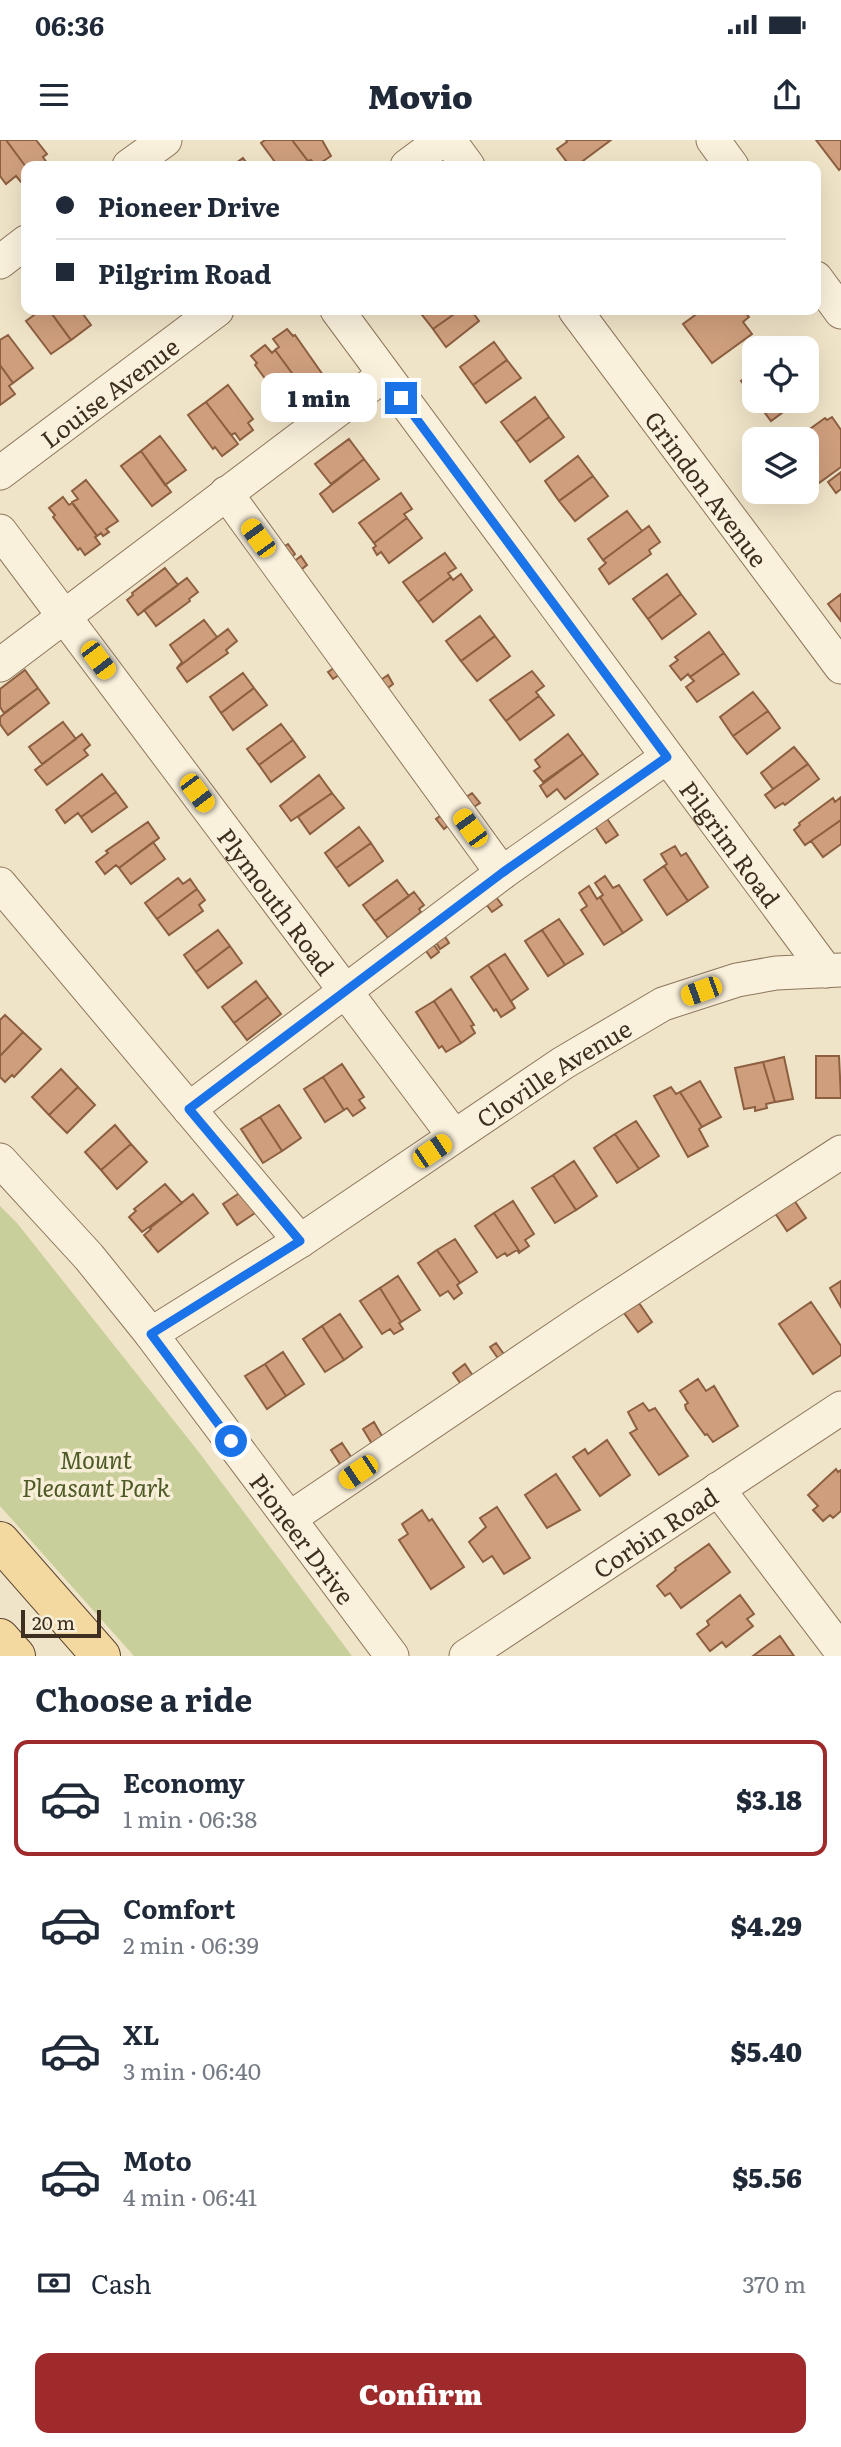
<!DOCTYPE html>
<meta charset="utf-8">
<style>
body{margin:0;font-family:Literata,serif;background:#f2f2f3;color:#1f2937;height:100vh;display:flex;flex-direction:column;font-size:26px;white-space:nowrap}
*{box-sizing:border-box;margin:0}
p{font-size:23px;color:#747a83}
.icon{flex:none;width:38px;height:38px;fill:none;stroke:currentColor;stroke-width:2;stroke-linecap:round;stroke-linejoin:round}
.map{position:relative;height:1516px;overflow:hidden}
.panel{display:flex;flex-direction:column;background:#fff;flex:1}
.panel>*{flex:none}
.banner{position:absolute;left:21px;top:21px;width:800px;height:154px;border-radius:14px;box-shadow:0 7px 28px #0002;display:grid;align-content:center;height:154px;padding:0 35px;background:#fff}
.fabs{position:absolute;left:742px;top:196px;display:grid;gap:14px}
.fabs a{display:grid;place-items:center;width:77px;height:77px;border-radius:14px;background:#fff;box-shadow:0 7px 28px #0002;font-size:35px}
.scale{position:absolute;left:21px;bottom:18px;width:80px;box-sizing:border-box;padding-left:7px;border:4px solid #3d2e20;border-top:0;font-size:19px;line-height:24px;white-space:nowrap;color:#3d2e20;-webkit-text-stroke:5px #f7eed8;paint-order:stroke}
.end{position:absolute;width:32px;height:32px;margin:-16px;border:9px solid #1a73e8;background:#fff;box-shadow:0 0 0 4px #fff}
.from{border-radius:50%}
.bubble{position:absolute;height:49px;border-radius:14px;background:#fff;box-shadow:0 7px 28px #0002;font-size:23px;font-weight:800;line-height:49px;text-align:center}
.car{position:absolute;width:21px;height:42px;margin:-21px -10px;border-radius:9px;box-shadow:0 0 5px 2px #0007;background:linear-gradient(#f5c518 24%,#345 0 40%,#f5c518 0 76%,#345 0 86%,#f5c518 0)}
.banner b{display:flex;align-items:center;gap:24px;height:66px;font-size:26px}
.banner b+b{border-top:2px solid #e0e1e3}
.banner i{width:18px;height:18px;background:#1f2937}
ul{padding:0;list-style:none}
li{display:flex;align-items:center;gap:21px;height:116px;margin:0 14px 10px;padding:0 21px;border:4px solid transparent;border-radius:14px}
li div{flex:1}
li b{display:block;font-size:26px}
li em{font-style:normal;font-weight:800}
li.selected{border-color:#9e2a2b}
li>.icon{width:63px;height:63px;stroke-width:1.5}
h2{padding:0 35px;font-size:32px;line-height:84px}
.pay{display:flex;align-items:center;gap:18px;height:77px;padding:0 35px;font-size:26px}
.pay p{margin-inline-start:auto}
.button{display:flex;gap:14px;margin-top:auto;padding:14px 35px}
.button a{flex:1;height:80px;border-radius:14px;background:#9e2a2b;color:#fff;font-size:28px;font-weight:800;line-height:80px;text-align:center}
.status{display:flex;justify-content:space-between;align-items:center;height:49px;padding:0 35px;background:#fff;direction:ltr}
.status svg{height:19px;fill:currentColor}
header{display:flex;justify-content:space-between;align-items:center;height:91px;padding:0 35px;background:#fff;font-size:32px;font-weight:800}
.map>svg:first-child{display:block}
.green{fill:#c9cf9b}
.building{fill:#cf9f7d;stroke:#8d5f41;stroke-width:2}
.lines{fill:none;stroke-linecap:round;stroke-linejoin:round}
.minor-casing{stroke:#8d765c;stroke-width:35}
.major-casing{stroke:#5b4430;stroke-width:40}
.minor{stroke:#faf1dc;stroke-width:33}
.major{stroke:#f3d9a0;stroke-width:38}
.route{stroke:#1a73e8;stroke-width:9}
.labels{text-anchor:middle;dominant-baseline:central;stroke-width:7;stroke-linejoin:round;paint-order:stroke}
.street-label{font-size:24px;fill:#3d2e20;stroke:#f7eed8}
.park-label{font-size:24px;font-style:italic;fill:#4d5a26;stroke:#f7eed8}
</style>
<div class="status"><b>06:36</b><svg viewBox="0 0 49 12"><path d="M0 12V9h3v3zM5 12V6h3v6zM10 12V3h3v9zM15 12V0h3v12zM26 1h20v11H26zM47 4h2v5h-2z"/></svg></div>
<header><svg class="icon" aria-label="menu" viewBox="0 0 24 24"><path d="M4 6h16M4 12h16M4 18h16"/></svg>Movio<svg class="icon" aria-label="share" viewBox="0 0 24 24"><path d="M12 15V3M7 8l5-5 5 5M5 13v7h14v-7"/></svg></header>
<div class="map">
<svg width="841" height="1516" viewBox="0 0 841 1516">
<rect width="100%" height="100%" fill="#f0e4c8"/>
<path class="green" d="M0 1066 17 1083 198 1311 352 1516H134L0 1366Z"/>
<path class="building" d="M0 0H6L26 27V42H21L16 36 6 44 0 36Z
M6 0H36L47 14 43 17 47 23 43 26 26 27Z
M265 0H292L308 21 304 24 305 26H278L261 3Z
M292 0H322L331 16 316 26 311 20 308 21Z
M566 0H611L576 26H570L557 9 567 2Z
M816 0H841V28L839 30Z
M243 18 249 26H232Z
M41 170H49L71 200 51 214 26 181Z
M49 170H80L91 185 71 200Z
M420 170H460L433 189 419 171Z
M460 170H471L479 181 446 207 433 189Z
M702 170H743L749 177 743 182 752 194 712 223 683 184Z
M287 189 293 196 295 195 323 235 307 247 302 241 300 244 275 210 279 207 273 199Z
M8 195 33 228 13 243 0 225V200Z
M494 202 507 220 473 245 460 227Z
M265 205 272 213 275 210 300 244 297 245 302 252 286 263 281 257 280 259 255 225 257 223 251 216Z
M507 220 521 238 486 263 473 245Z
M0 225 13 243 9 246 15 254 0 265Z
M754 231V258L741 241Z
M228 245 253 279 248 283 253 290 240 300 235 293 231 295 206 262Z
M535 257 549 277 516 302 501 282Z
M756 261H798L771 281Z
M206 262 238 304 222 316 215 307 213 309 188 275Z
M549 277 564 297 530 322 516 302Z
M832 277 841 290V327L812 348 807 341V299H796L825 278 827 280Z
M160 296 186 330 165 345 141 311Z
M349 299 364 319 331 344 315 324Z
M141 311 171 352 152 366 121 326Z
M578 316 593 336 559 361 545 341Z
M364 319 379 339 333 372 320 354Z
M841 332V349L836 353 828 342Z
M593 336 608 356 575 381 559 361Z
M86 340 118 381 106 389 109 392 103 396 101 393 97 396 72 362 78 359 72 351Z
M401 353 412 369 404 374 407 378 374 403 359 383Z
M63 357 69 365 72 363 97 396 95 397 100 404 85 415 80 408 78 410 53 377 55 375 49 368Z
M627 371 642 391 603 420 588 399Z
M407 378 422 398 389 423 381 412 377 415 373 408 376 406 374 403Z
M649 386 660 402 649 410 651 414 609 444 599 429 606 423 603 420Z
M288 404 295 414 288 420 280 409Z
M445 413 456 428 448 433 451 437 418 462 403 442Z
M301 416 307 425 297 433 291 424Z
M165 428 178 445 138 475 127 460 133 455 132 453Z
M461 434 472 450 433 482 418 462 451 437 453 440Z
M667 434 681 454 648 479 633 459Z
M187 438 198 452 189 459 190 461 156 486 144 470Z
M681 454 696 474 662 499 648 479Z
M841 454V481L828 464Z
M480 476 495 496 461 521 446 501Z
M204 480 217 497 177 528 182 522 170 505Z
M228 489 237 501 226 510 228 513 187 542 177 528Z
M709 492 724 513 690 537 688 534 681 540 670 526 678 520 675 517Z
M495 496 510 516 477 541 461 521Z
M724 513 739 534 697 562 686 547 694 541 690 537Z
M337 526 342 533 333 539 328 532Z
M25 530 38 548 4 573 0 567V549Z
M532 531 544 546 536 552 539 556 506 581 490 560Z
M243 533 254 548 221 573 210 557Z
M388 535 393 544 384 551 378 542Z
M38 548 49 563 8 595 0 584V577Z
M254 548 267 565 233 590 221 573Z
M753 552 768 571 733 596 720 577Z
M539 556 554 575 520 600 506 581Z
M768 571 780 588 747 614 733 596Z
M63 582 76 599 42 624 29 607Z
M281 584 293 600 259 625 247 609Z
M82 594 90 605 84 610 88 615 47 645 35 630Z
M568 594 583 614 543 642 534 631 540 627 535 620Z
M293 600 305 617 271 642 259 625Z
M794 607 808 624 773 649 761 633Z
M583 614 598 634 565 659 557 649 547 657 540 646Z
M808 624 819 639 785 665 783 663 775 668 765 655Z
M102 634 116 652 81 677 78 673 65 683 56 670Z
M319 635 332 653 291 681 280 666Z
M116 652 127 667 92 692 81 677Z
M332 653 344 668 310 694 298 677Z
M472 653 480 663 469 670 462 660Z
M841 657V680L805 705 794 690 800 685 799 683 833 658 835 662Z
M447 671 454 681 444 689 436 679Z
M606 677 618 695 606 703 594 685Z
M841 680V704L823 717 811 701Z
M148 682 159 698 119 728 116 725 105 734 96 722 108 713 106 711Z
M359 687 371 703 336 728 325 713Z
M153 702 165 719 131 744 119 728Z
M371 703 383 721 349 746 336 728Z
M675 706 681 716 686 713 708 747 688 761 664 726 667 724 661 714Z
M664 726 688 761 667 775 644 740Z
M605 736 613 748 619 745 642 780 623 793 600 757 603 755 595 743Z
M178 738 183 744 190 739 197 749 157 779 145 763Z
M397 740 409 756 375 781 363 765Z
M589 746 597 759 600 757 623 793 604 805 581 770 587 766 579 753Z
M197 749 205 760 199 765 203 771 169 795 157 779Z
M414 752 424 765 419 769 421 772 388 798 375 781Z
M496 757 502 765 492 772 486 764Z
M559 779 583 814 565 825 542 790Z
M218 790 230 806 196 832 184 815Z
M542 790 565 825 548 836 525 801Z
M444 795 449 803 440 809 435 801Z
M432 802 439 812 431 818 424 808Z
M230 806 242 823 208 848 196 832Z
M505 814 528 849 511 861 515 868 488 825Z
M488 825 515 868 501 877 496 869 494 871 471 837Z
M256 841 268 857 234 883 222 867Z
M451 849 474 885 471 886 475 893 461 903 434 861Z
M268 857 281 874 247 900 234 883Z
M434 861 461 903 446 912 442 906 439 908 416 872Z
M5 875 23 892 0 916V880Z
M23 892 41 909 14 937 12 935 5 942 0 937V916Z
M816 916H839L841 958H816Z
M784 917 793 959 775 962 763 922Z
M763 922 775 962 766 964 767 968 755 971V967L744 969 735 928Z
M342 924 364 957 359 960 365 968 353 976 347 968 344 970 323 937Z
M61 929 78 947 49 975 32 957Z
M323 937 344 970 325 982 304 949Z
M700 941 721 977 702 987 680 952Z
M78 947 95 965 67 993 49 975Z
M671 947 676 954 680 952 702 987 699 989 708 1006 688 1017 654 956Z
M279 965 301 998 282 1011 260 977Z
M260 977 282 1011 263 1023 241 989Z
M636 981 659 1016 639 1029 615 994Z
M115 985 131 1004 101 1030 85 1012Z
M615 994 639 1029 617 1043 594 1008Z
M131 1004 147 1022 117 1049 101 1030Z
M574 1021 597 1056 576 1070 553 1035Z
M553 1035 576 1070 555 1083 532 1048Z
M165 1044 182 1063 142 1092 129 1077 136 1071 134 1069Z
M244 1050 258 1071 237 1085 223 1064Z
M193 1054 208 1073 158 1112 144 1095 151 1089 150 1088Z
M792 1057 806 1078 787 1091 773 1070Z
M513 1061 534 1094 525 1100 529 1106 520 1112 494 1073Z
M494 1073 520 1112 519 1113 517 1110 507 1116 505 1113 497 1118 475 1086Z
M455 1099 477 1132 460 1143 437 1110Z
M437 1110 460 1143 457 1145 462 1153 454 1159 448 1151 440 1156 418 1123Z
M398 1136 420 1170 401 1182 380 1148Z
M841 1141V1167L830 1148Z
M380 1148 401 1182 399 1183 403 1189 394 1194 390 1189 382 1194 360 1161Z
M811 1162 841 1206V1215L813 1234 779 1184Z
M639 1163 652 1182 638 1192 624 1173Z
M340 1174 362 1207 344 1220 322 1186Z
M322 1186 344 1220 325 1232 303 1199Z
M496 1203 508 1220 502 1224 490 1207Z
M283 1212 304 1244 286 1256 265 1224Z
M265 1224 286 1256 267 1269 245 1236Z
M465 1224 477 1242 465 1250 453 1233Z
M698 1239 706 1251 714 1246 738 1286 713 1302 707 1294 705 1295 686 1269 685 1265 688 1263 680 1251Z
M643 1263 649 1271 655 1268 688 1316 659 1335 630 1293 637 1289 628 1272Z
M374 1282 386 1303 375 1309 363 1289Z
M607 1300 630 1335 600 1356 573 1317 585 1309 588 1314Z
M342 1303 355 1323 344 1330 331 1310Z
M836 1329 838 1332 841 1330V1371L833 1378 830 1375 823 1381 813 1370 818 1366 808 1355Z
M556 1334 580 1370 547 1388 525 1355Z
M497 1367 530 1418 504 1434 492 1416 483 1422 469 1402 486 1387 480 1378Z
M422 1370 429 1381 432 1379 464 1427 431 1449 399 1400 408 1394 402 1384Z
M709 1404 730 1432 681 1468 670 1453 665 1456 657 1446 676 1430 675 1428Z
M740 1455 754 1474 747 1479 753 1486 726 1507 722 1502 710 1511 697 1494 709 1485 707 1481Z
M780 1496 794 1516H753Z"/>
<g class="lines">
<g class="minor-casing">
<g id="minor">
<path d="M449 0 468 26"/>
<path d="M713 0 732 26"/>
<path d="M129 26 165 0"/>
<path d="M407 26 442 0"/>
<path d="M0 122 26 102"/>
<path d="M816 138 841 172"/>
<path id="s1" d="M337 170 826 831"/>
<path id="s2" d="M575 170 841 527"/>
<path id="s3" d="M0 333 217 170"/>
<path d="M226 353 502 733"/>
<path id="s4" d="M0 391 454 996"/>
<path d="M0 525 384 235"/>
<path d="M0 744 300 1101"/>
<path d="M189 969 502 733 667 617"/>
<path id="s5" d="M0 1020 89 1117 151 1194 392 1516"/>
<path id="s6" d="M151 1194 300 1101 563 923 663 864 737 840 776 833 841 830"/>
<path d="M718 1349 841 1511"/>
<path d="M290 1378 586 1178 841 1012"/>
<path id="s7" d="M466 1516 841 1268"/>
</g>
</g>
<g class="major-casing">
<path id="major" d="M0 1401 101 1516
M0 1498 16 1516"/>
</g>
<use href="#minor" class="minor"/>
<use href="#major" class="major"/>
</g>
<g class="lines">
<path class="route" d="M231 1301 151 1194 300 1101 189 969 502 733 667 617 401 258"/>
</g>
<g class="labels">
<g class="street-label">
<text stroke="none"><textPath href="#s3" startOffset="136">Louise Avenue</textPath></text>
<text stroke="none"><textPath href="#s2" startOffset="222">Grindon Avenue</textPath></text>
<text stroke="none"><textPath href="#s1" startOffset="663">Pilgrim Road</textPath></text>
<text stroke="none"><textPath href="#s4" startOffset="462">Plymouth Road</textPath></text>
<text stroke="none"><textPath href="#s6" startOffset="480">Cloville Avenue</textPath></text>
<text stroke="none"><textPath href="#s7" startOffset="226">Corbin Road</textPath></text>
<text stroke="none"><textPath href="#s5" startOffset="485">Pioneer Drive</textPath></text>
</g>
<g class="park-label">
<text x="96" y="1318">Mount<tspan x="96" dy="28">Pleasant Park</tspan></text>
</g>
</g>
</svg>
<div class="fabs">
<a><svg class="icon" aria-label="locate" viewBox="0 0 24 24"><circle cx="12" cy="12" r="6"/><path d="M12 2v4M12 18v4M2 12h4M18 12h4"/></svg></a>
<a><svg class="icon" aria-label="layers" viewBox="0 0 24 24"><path d="M12 4l9 5-9 5-9-5zM3 14l9 5 9-5"/></svg></a>
</div>
<div class="scale">20 m</div>
<i class="end from" style="left:231px;top:1301px"></i>
<i class="end" style="left:401px;top:258px"></i>
<div class="bubble" style="left:261px;top:233px;width:116px">1 min</div>
<i class="car" style="left:258px;top:398px;rotate:324deg"></i>
<i class="car" style="left:98px;top:520px;rotate:143deg"></i>
<i class="car" style="left:197px;top:653px;rotate:143deg"></i>
<i class="car" style="left:470px;top:688px;rotate:324deg"></i>
<i class="car" style="left:701px;top:851px;rotate:250deg"></i>
<i class="car" style="left:432px;top:1011px;rotate:56deg"></i>
<i class="car" style="left:358px;top:1332px;rotate:236deg"></i>
<div class="banner">
<b><i class="from"></i>Pioneer Drive</b>
<b><i></i>Pilgrim Road</b>
</div>
</div>
<section class="panel">
<h2>Choose a ride</h2>
<ul>
<li class="selected"><svg class="icon" aria-label="car" viewBox="0 0 24 24"><path d="M5 17H2v-5l4-1 3-4h7l3 4 3 1v5h-3M9 17h6M6 11h13"/><circle cx="7" cy="17" r="2"/><circle cx="17" cy="17" r="2"/></svg><div><b>Economy</b><p>1 min · 06:38</p></div><em>$3.18</em></li>
<li><svg class="icon" aria-label="car" viewBox="0 0 24 24"><path d="M5 17H2v-5l4-1 3-4h7l3 4 3 1v5h-3M9 17h6M6 11h13"/><circle cx="7" cy="17" r="2"/><circle cx="17" cy="17" r="2"/></svg><div><b>Comfort</b><p>2 min · 06:39</p></div><em>$4.29</em></li>
<li><svg class="icon" aria-label="car" viewBox="0 0 24 24"><path d="M5 17H2v-5l4-1 3-4h7l3 4 3 1v5h-3M9 17h6M6 11h13"/><circle cx="7" cy="17" r="2"/><circle cx="17" cy="17" r="2"/></svg><div><b>XL</b><p>3 min · 06:40</p></div><em>$5.40</em></li>
<li><svg class="icon" aria-label="car" viewBox="0 0 24 24"><path d="M5 17H2v-5l4-1 3-4h7l3 4 3 1v5h-3M9 17h6M6 11h13"/><circle cx="7" cy="17" r="2"/><circle cx="17" cy="17" r="2"/></svg><div><b>Moto</b><p>4 min · 06:41</p></div><em>$5.56</em></li>
</ul>
<div class="pay"><svg class="icon" aria-label="cash" viewBox="0 0 24 24"><path d="M3 7h18v10H3z"/><circle cx="12" cy="12" r="2"/></svg>Cash<p>370 m</p></div>
<div class="button"><a>Confirm</a></div>
</section>
